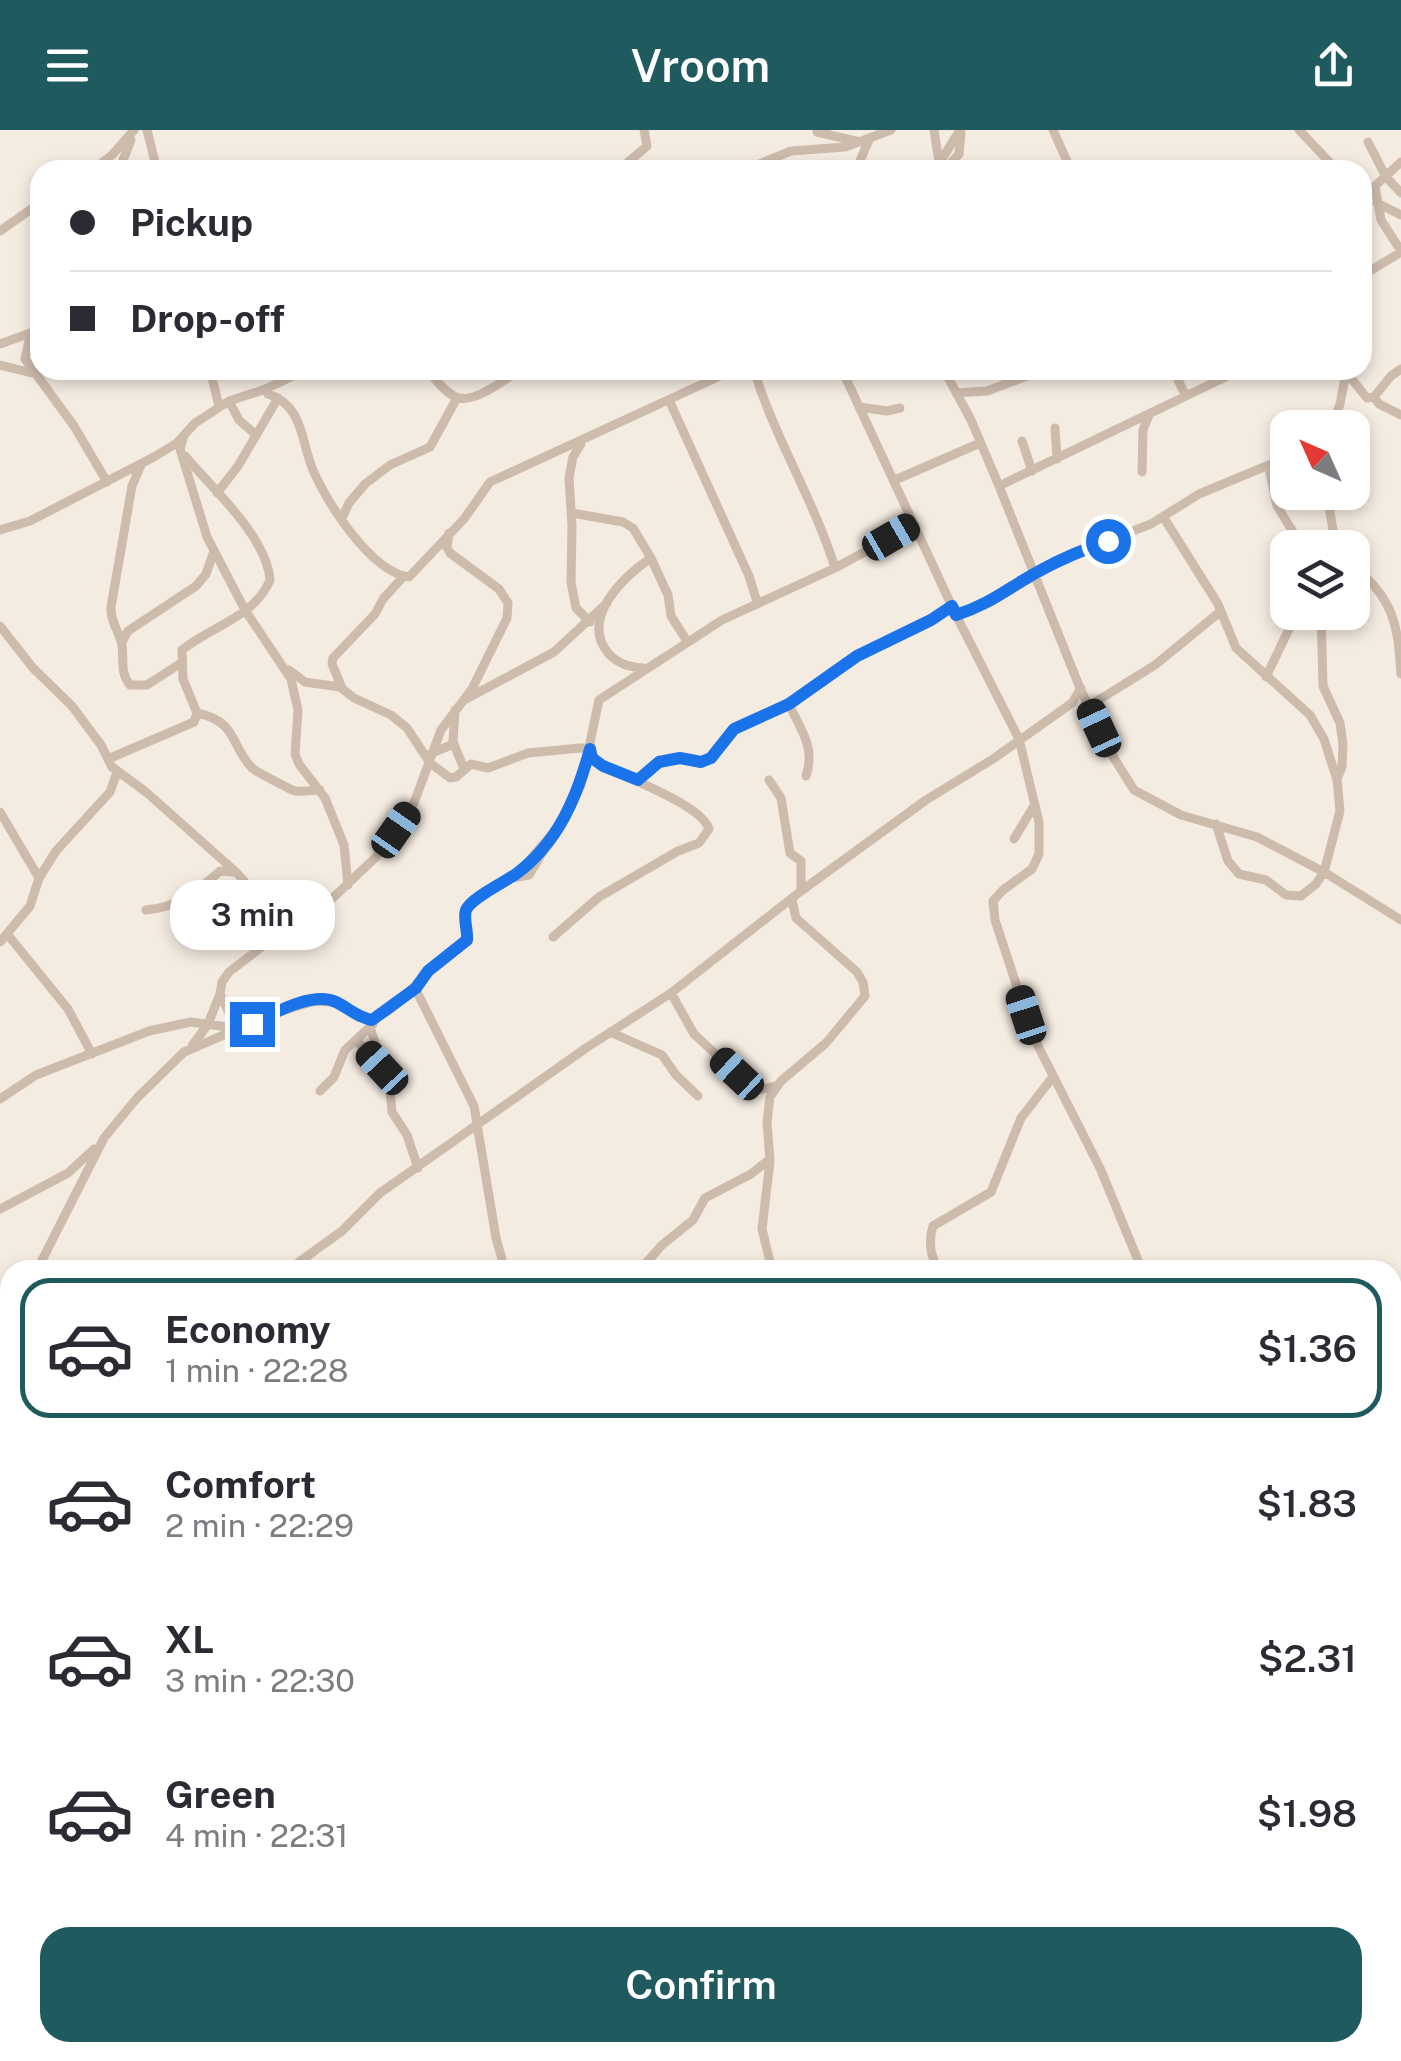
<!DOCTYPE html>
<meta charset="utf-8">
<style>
body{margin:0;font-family:"Public Sans",sans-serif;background:#f7f7f7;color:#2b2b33;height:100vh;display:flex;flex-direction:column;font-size:38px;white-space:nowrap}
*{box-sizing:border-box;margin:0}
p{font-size:32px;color:#7c7c81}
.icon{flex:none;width:55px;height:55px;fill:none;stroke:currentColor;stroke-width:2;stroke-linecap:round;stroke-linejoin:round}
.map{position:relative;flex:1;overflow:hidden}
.drawer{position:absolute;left:0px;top:1130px;width:1402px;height:802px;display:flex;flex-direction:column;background:#fff;border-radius:30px 30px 0 0;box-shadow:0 5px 15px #0003}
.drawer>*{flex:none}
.banner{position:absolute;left:30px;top:30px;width:1342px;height:220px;border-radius:30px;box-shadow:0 5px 15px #0003;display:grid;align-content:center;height:220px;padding:0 40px;background:#fff}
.needle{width:65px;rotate:315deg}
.buttons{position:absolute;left:1270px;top:280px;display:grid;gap:20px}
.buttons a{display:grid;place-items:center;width:100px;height:100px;border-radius:20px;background:#fff;box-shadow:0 5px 15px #0003;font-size:50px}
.end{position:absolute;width:45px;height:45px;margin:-22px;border:12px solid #1a73e8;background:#fff;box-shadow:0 0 0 5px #fff}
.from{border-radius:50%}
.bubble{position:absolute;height:70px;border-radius:30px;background:#fff;box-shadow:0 5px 15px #0003;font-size:32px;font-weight:600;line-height:70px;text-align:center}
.car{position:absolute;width:30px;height:60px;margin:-30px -15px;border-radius:12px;box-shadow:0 0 8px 2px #0007;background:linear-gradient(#222 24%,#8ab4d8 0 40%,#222 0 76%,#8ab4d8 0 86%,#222 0)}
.banner b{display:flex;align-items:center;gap:35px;height:95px;font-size:38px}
.banner b+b{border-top:2px solid #e1e1e2}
.banner i{width:25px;height:25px;background:#2b2b33}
ul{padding:18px 0 0;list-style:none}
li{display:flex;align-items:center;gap:30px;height:140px;margin:0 20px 15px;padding:0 20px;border:5px solid transparent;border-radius:30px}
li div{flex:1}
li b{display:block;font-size:38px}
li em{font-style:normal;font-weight:600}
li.active{border-color:#1f5a5e}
li>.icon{width:90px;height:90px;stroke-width:1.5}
.primary-button{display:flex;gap:20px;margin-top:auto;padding:20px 40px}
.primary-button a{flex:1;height:115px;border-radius:30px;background:#1f5a5e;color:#fff;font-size:40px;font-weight:600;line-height:115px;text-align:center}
header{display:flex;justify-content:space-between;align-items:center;height:130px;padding:0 40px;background:#1f5a5e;color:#fff;font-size:45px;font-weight:600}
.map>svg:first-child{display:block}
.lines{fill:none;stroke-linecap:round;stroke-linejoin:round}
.street{stroke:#cdbbac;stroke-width:9}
.route{stroke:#1a73e8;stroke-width:12}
</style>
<header><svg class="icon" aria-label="menu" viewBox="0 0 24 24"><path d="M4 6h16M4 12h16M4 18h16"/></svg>Vroom<svg class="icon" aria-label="share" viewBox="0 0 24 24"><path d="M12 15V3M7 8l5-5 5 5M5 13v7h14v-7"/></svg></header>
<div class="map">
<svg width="1401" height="1931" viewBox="0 0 1401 1931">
<rect width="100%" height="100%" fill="#f4ebe1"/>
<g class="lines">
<path class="street" d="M147 0 157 40
M934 0 939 32
M1053 0 1071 40
M1299 0 1337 40
M817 2 860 12
M1368 12 1386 47 1401 63
M93 40 112 25 134 0
M119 40 131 10
M619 40 647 16 644 0
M745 40 791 21 845 17 891 0
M856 40 869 10
M935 40 960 0
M945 40 959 24 961 3
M1375 56 1381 90 1401 121
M1362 68 1401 32
M1377 73 1401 85
M0 101 40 73
M1362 146 1401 122
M40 195 29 211 25 229 74 296 107 352
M0 214 33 202
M0 235 32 243
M210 240 219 276
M427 240C435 248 447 266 459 268 478 272 505 248 521 240
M754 240C775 309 814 370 835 438
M842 240 956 485 1019 609 1039 692V724L1032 739 1003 760 993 771 995 790 1034 908 1100 1038 1142 1140
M944 240 971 290 999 356 1080 558 1109 620 1134 660 1181 685 1257 707 1324 742 1401 790
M1173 240 1186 266
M1346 242 1367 268 1374 267 1379 274 1401 285
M268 258V264C304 275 301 313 313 340 327 373 371 442 409 447L464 389 490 352 733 240
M956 263 987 261 1043 240
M1374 267 1391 246 1401 239
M669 270 749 446 757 472
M229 271 239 290 256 305
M859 277 887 281 900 278
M1055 298 1057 329
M1331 298 1340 274 1346 243
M184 305 180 319 207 407 245 480 291 549 298 580 295 624 299 634 325 668 344 715 348 755
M1022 311 1032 341
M581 314 573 327 569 348 572 396 571 452 576 478 590 492
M1276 333 1270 343 1277 376 1303 418
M141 335 132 356 111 477C110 492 120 502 122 516 124 531 120 543 130 555H147L181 533
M1142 342 1143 300 1149 285
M895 350 980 313
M999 356 1240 240
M1321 362 1329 376 1336 418
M217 363 238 336 278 268
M572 383 623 392 633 398 651 428 668 465 671 486 687 511
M342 388 349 373 365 354 390 335 430 317 457 268
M1164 388 1218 474 1236 518 1310 585 1324 609 1337 650 1340 681 1324 742 1316 754 1301 766 1286 765 1266 750 1239 744 1228 731 1216 694
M0 400 30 391 152 328 177 313 195 293 229 271 263 260 306 240
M1352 435C1393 467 1398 494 1401 544
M1321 482 1323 556 1340 593 1343 615 1342 637 1337 649
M956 485 984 475 1072 424 1151 394 1199 364 1288 327
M0 496 33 538 72 576 101 615 112 637 146 662 236 742 278 790 280 803
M122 512 128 501 196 456 206 444 214 421
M643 538C629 537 618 534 608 523 580 488 623 447 651 428
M289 540 305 552 340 557 354 568 391 585 407 598 430 633 450 648 456 647 471 634 488 638 528 623 591 617
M1266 547 1297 482
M342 558 332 534 333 528 375 484 383 469 403 447
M466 569 554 522 607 473
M789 574C800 599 816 617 806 646
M1089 576 1155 535 1221 481
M197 583C238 592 229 613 252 638 255 641 291 660 295 661 302 662 312 660 320 660
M453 612 464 639
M432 623 451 615 453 611 455 580
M108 629 194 592 197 583 183 549 182 520C211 496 254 488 270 450 267 407 212 358 185 326
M638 649 659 631 679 627 701 631 711 628 734 599 789 574 857 526 931 490 952 476
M769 650 781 668 790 723 801 731V761
M0 682 39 748 30 776 0 812
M1014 709 1035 674
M39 748 56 721 110 662 117 642
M512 748 529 745 545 718
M146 780C179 777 196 762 220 741L233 742
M8 805 68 879 92 924
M553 807 599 767 678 721 699 713 709 699C700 672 618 647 592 628L591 622
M415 858 474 976 496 1108 505 1140
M671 863 694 904 752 958 759 960 776 956
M220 864 236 898
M370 897 390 960 392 982 407 1005 418 1038
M610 902 662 925 676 945 698 966
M357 911 378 935
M192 916 208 894 220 864 222 852 229 842 280 803 319 781 377 726 414 673 441 600 472 559 507 488 508 473 499 459 450 423 447 417 449 403
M320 961 334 947 345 920 373 894
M0 969 36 945 149 901 191 892 235 898
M0 1079 68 1043 94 1019
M37 1140 104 1008 137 968 184 922 275 883 315 871 336 872 358 887 369 889C394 884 412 858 429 840 441 829 456 822 467 810L465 785 470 774 522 739 565 689 581 655 599 570 722 490 835 438 915 395
M288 1140 342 1101 380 1063 586 918 671 863 801 761 926 670 993 629 1072 573 1081 558
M640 1140 662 1115 693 1090 705 1068 751 1044 770 1029
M772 1140 762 1099 770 1031 767 992 770 967 781 951 826 913 865 866 863 852 857 842 796 788 792 770
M939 1140C930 1126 928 1112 933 1096L991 1062 1021 988 1052 948
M1392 1227 1401 1219
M0 1240 10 1201
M0 1341 10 1332
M1392 1414 1401 1423
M0 1648 10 1646
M1392 1657 1401 1637
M1392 1739 1401 1733
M0 1763 10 1751
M0 1832 10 1855
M1392 1896 1401 1893
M44 1922 49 1931
M291 1922 294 1931
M452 1922 459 1931
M485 1922 488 1931
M780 1922V1931
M1046 1922 1051 1931
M1319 1922 1320 1931
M569 1931 574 1922
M619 1931 633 1922
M1233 1931V1922
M1251 1931 1255 1922
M1269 1931 1296 1922"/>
</g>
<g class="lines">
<path class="route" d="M252 894C274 883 313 861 336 872 350 879 357 887 372 890L416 858 428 841 467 810C468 801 463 788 466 780 471 768 505 752 516 744 558 713 577 667 590 619L592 628 603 636 638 650 659 632 680 628 701 632 711 628 734 599 789 574 857 526 931 490 952 476 956 485C993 473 1009 457 1041 440 1063 428 1085 419 1108 411"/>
</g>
</svg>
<div class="buttons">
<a><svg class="needle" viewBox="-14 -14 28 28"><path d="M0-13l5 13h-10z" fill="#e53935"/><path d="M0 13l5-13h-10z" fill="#7c7c81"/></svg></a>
<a><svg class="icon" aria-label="layers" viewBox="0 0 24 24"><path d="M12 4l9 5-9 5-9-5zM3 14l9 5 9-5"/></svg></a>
</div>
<i class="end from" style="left:1108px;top:411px"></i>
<i class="end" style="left:252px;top:894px"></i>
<div class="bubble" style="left:170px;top:750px;width:165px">3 min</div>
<i class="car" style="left:891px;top:407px;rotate:60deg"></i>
<i class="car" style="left:1099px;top:598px;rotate:335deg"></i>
<i class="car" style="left:396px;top:700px;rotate:35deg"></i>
<i class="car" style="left:1026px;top:885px;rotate:342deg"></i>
<i class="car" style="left:382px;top:938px;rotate:317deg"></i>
<i class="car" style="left:737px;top:944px;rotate:313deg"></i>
<div class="banner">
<b><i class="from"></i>Pickup</b>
<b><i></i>Drop-off</b>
</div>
<section class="drawer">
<ul>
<li class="active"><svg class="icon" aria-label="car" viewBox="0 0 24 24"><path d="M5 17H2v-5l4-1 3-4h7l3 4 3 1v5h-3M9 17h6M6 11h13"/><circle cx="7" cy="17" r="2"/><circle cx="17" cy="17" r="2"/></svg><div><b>Economy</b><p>1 min · 22:28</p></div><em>$1.36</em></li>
<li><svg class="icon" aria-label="car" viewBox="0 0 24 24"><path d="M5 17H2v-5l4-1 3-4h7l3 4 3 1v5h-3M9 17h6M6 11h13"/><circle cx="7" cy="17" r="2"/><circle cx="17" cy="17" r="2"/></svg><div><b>Comfort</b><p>2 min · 22:29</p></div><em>$1.83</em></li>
<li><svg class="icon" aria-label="car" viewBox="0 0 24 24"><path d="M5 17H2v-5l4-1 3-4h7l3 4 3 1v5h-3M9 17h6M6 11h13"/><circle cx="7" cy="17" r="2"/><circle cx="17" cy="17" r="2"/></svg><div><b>XL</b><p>3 min · 22:30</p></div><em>$2.31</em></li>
<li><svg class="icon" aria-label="car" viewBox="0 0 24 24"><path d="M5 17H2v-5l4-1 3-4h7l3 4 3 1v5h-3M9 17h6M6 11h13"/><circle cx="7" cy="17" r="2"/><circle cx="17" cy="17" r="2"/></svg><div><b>Green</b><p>4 min · 22:31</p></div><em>$1.98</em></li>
</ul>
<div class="primary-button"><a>Confirm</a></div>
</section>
</div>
